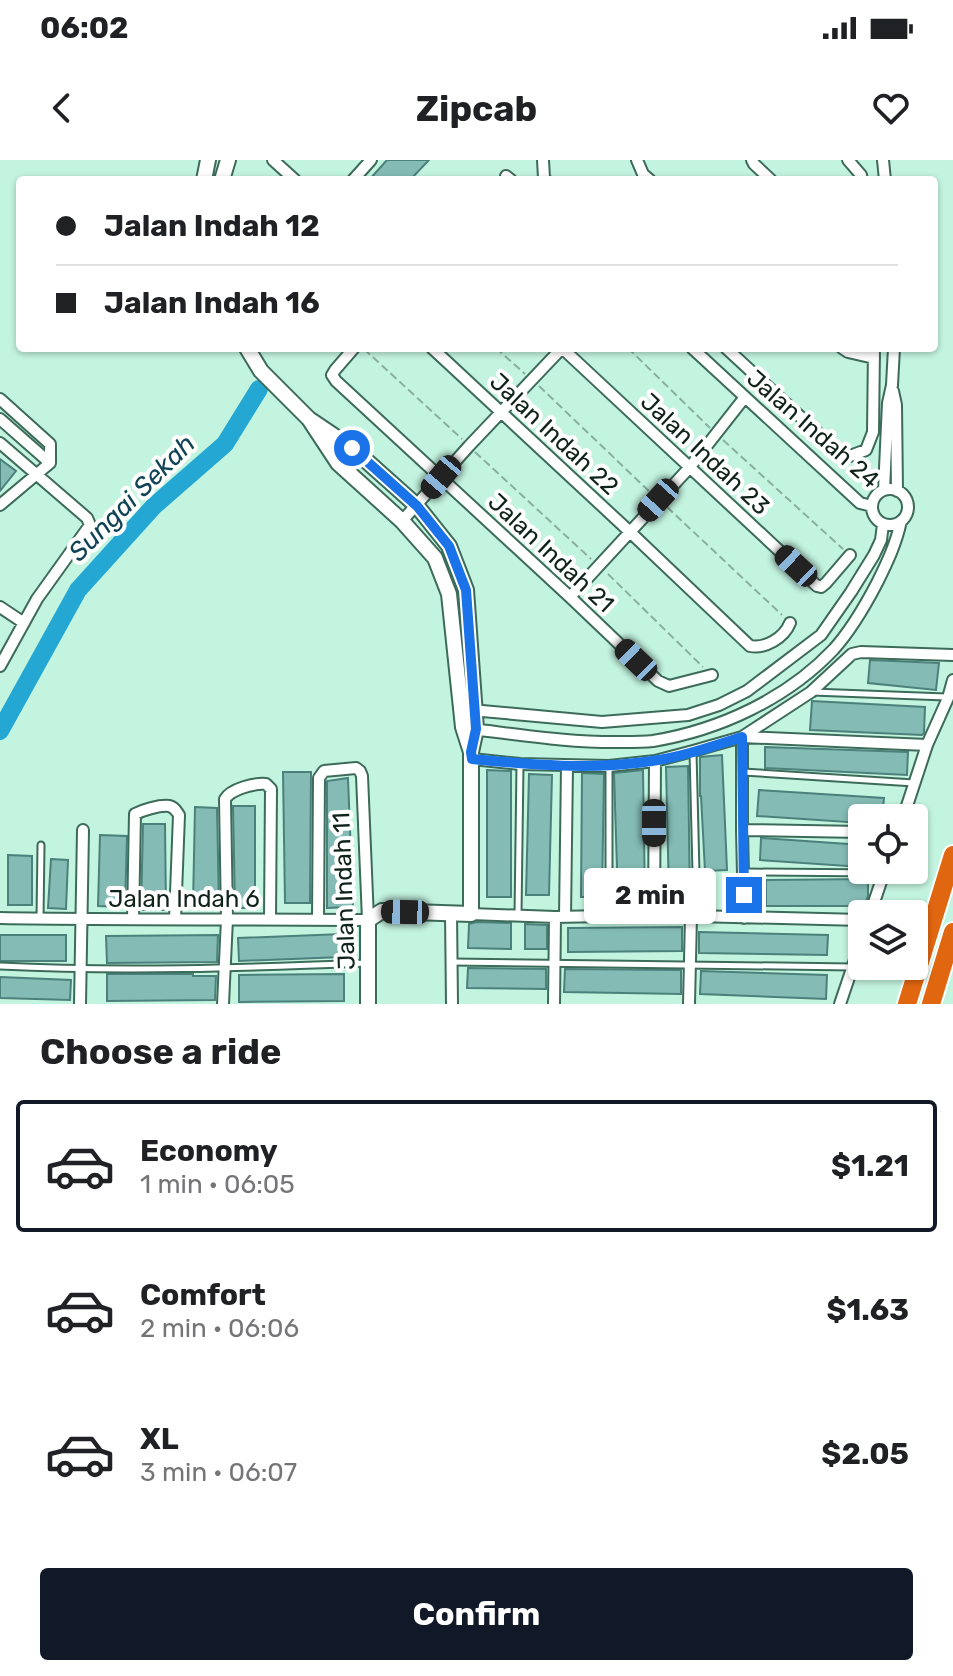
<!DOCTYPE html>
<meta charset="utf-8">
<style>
body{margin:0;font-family:Rubik,sans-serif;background:#f2f2f2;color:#202124;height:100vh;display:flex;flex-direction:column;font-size:30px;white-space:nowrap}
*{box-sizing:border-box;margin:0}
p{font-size:26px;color:#757577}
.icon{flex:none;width:44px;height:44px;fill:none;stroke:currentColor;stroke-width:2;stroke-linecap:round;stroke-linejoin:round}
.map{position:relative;height:844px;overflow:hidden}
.panel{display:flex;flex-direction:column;background:#fff;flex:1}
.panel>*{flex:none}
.guide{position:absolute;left:16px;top:16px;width:922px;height:176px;border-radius:8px;box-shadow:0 2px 6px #0004;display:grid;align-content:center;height:176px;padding:0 40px;background:#fff}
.tools{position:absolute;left:848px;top:644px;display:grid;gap:16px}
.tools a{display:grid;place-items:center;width:80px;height:80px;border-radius:8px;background:#fff;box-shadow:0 2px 6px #0004;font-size:40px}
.end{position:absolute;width:36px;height:36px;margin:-18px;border:10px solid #1a73e8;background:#fff;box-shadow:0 0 0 4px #fff}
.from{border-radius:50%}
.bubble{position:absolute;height:56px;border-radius:8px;background:#fff;box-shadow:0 2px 6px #0004;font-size:26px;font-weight:700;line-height:56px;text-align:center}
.car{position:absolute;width:24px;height:48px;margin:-24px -12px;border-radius:10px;box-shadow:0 0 6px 2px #0007;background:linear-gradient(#222 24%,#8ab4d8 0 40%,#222 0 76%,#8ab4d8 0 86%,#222 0)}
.guide b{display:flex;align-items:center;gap:28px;height:76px;font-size:30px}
.guide b+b{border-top:2px solid #e0e0e0}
.guide i{width:20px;height:20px;background:#202124}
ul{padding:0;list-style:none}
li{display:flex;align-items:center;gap:24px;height:132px;margin:0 16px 12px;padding:0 24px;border:4px solid transparent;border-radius:8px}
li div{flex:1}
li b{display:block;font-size:30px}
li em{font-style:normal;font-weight:700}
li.on{border-color:#111827}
li>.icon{width:72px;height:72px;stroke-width:1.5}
h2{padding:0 40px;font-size:36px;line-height:96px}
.primary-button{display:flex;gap:16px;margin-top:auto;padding:16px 40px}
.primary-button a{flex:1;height:92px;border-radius:8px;background:#111827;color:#fff;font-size:32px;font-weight:700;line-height:92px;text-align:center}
.status{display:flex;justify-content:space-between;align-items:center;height:56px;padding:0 40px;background:#fff;direction:ltr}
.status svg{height:22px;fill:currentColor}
header{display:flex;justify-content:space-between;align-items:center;height:104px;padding:0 40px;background:#fff;font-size:36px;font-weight:700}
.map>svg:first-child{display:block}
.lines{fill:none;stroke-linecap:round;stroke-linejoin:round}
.river{stroke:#25a7d4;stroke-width:18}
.building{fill:#84bbb5;stroke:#4b807b;stroke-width:2}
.lane-casing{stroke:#3d6b59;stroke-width:9}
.street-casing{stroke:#3d6b59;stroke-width:14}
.secondary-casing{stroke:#3d6b59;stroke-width:18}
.highway-casing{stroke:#fff;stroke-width:22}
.path{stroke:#88af9f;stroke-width:2;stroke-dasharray:8 4;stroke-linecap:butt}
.lane{stroke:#fff;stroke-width:5}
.street{stroke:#fff;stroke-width:10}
.secondary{stroke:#fff;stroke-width:14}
.highway{stroke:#e16610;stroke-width:18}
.route{stroke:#1a73e8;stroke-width:10}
.labels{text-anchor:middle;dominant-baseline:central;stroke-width:8;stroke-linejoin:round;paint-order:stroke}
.street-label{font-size:24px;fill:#10231b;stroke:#fff}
.water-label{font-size:26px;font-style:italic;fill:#0e4255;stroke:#fff}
</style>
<div class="status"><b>06:02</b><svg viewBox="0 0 49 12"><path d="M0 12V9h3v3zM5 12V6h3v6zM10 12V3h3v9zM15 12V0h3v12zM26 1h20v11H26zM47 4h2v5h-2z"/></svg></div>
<header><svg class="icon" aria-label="back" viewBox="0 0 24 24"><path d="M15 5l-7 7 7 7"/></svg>Zipcab<svg class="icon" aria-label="heart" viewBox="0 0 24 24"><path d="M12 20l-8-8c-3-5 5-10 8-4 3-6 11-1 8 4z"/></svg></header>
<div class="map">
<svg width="953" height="844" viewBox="0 0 953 844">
<rect width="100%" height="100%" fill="#c3f4e0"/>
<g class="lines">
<path class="river" d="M0 571 78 430 154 346 225 284 259 229"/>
</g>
<path class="building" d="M387 0H429L410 20H369Z
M0 299 16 311 0 331Z
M870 500 939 503 936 530 868 523Z
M812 541 925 547 924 573 922 575 810 570Z
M765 587 908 592 907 615 765 608Z
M722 595 727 710 705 711 701 636H700V597Z
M688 606 690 736H669L666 607Z
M487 610 511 611V737H487Z
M643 610 645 740 618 741 614 613Z
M283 612H311L310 743H285Z
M582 613 604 614 602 737H581Z
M529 614 552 615 549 735H526Z
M348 618 353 747 327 748V621Z
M759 630 884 638 882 658H862V663L757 656Z
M233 646H255V748H235Z
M195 647 217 648 219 744H193Z
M143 664H165L166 750H141Z
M100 675 127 676 125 747 98 746Z
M761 678 862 685V707L760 700Z
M8 695 32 696V745H8Z
M51 699 68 700 66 749 48 748Z
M868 719V736L864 746H766V720Z
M476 762 511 763V789L468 788 469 764Z
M525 764 547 765V789H525Z
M682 767V791L568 792V768Z
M699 772 828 775 827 795 699 793Z
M342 774 343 797 239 801 238 778Z
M0 775H66V801H0Z
M218 775 217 802 107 803 106 776Z
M468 808 546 809V829L467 828Z
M565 809 681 810V834L564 832Z
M701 811 827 815 826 839 700 834Z
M107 814H193V816H216L215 840 107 841Z
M344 814V841L239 842V815Z
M0 817 71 820 70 840 0 838Z"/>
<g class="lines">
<g class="lane-casing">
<path id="lane" d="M812 532 946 537
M693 592 697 754
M609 607V757
M743 612 914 623
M745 712 883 713
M518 755 520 605
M40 758 41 685
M452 802 853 807
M0 806C122 812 244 808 367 803"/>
</g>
<g class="street-casing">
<path id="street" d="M273 0 295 20
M543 0 544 18 546 20
M637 0 643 14 650 20
M752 0 754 4 771 20
M848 0 861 15 862 20
M883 0 885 20
M506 16 511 20
M353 20 371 0
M354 188 335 210 332 215 336 221 570 437 658 521 669 526 712 515
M432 188 630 372 750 486C765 489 784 478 790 463
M562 188 817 426 821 427 826 423 850 395
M692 188 860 343 872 346
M726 188 834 288 850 296 866 290 873 272 874 188
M842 188 848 192 874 198
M893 231 896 245 897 331
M0 239 50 284V303
M0 259 50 303
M0 283 87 358 90 365 37 439 0 506
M872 347a18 18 0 1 1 36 0a18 18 0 1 1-36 0Z
M884 330 888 243 892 225 894 188
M0 345 50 303
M402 361 469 286 562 188
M570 437 690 307 745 237
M0 447 24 463
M471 550 602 562 688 555 719 545 747 531 821 475 851 432 874 395 881 380 883 364
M472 569C522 575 572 583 623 582 633 582 643 582 653 581 719 570 787 539 834 489 851 470 865 446 877 423 887 403 896 384 901 361
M742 577 927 585
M742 577V670L744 758
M472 599 520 604 609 606 655 601 693 591 742 577 811 532 852 494 861 492 953 495
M903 658 927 585 948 538 953 520
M742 670 862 672
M451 752 452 844
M471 754 555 757 654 755 862 760
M870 754 885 710
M654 755 655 601
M565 757 567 606
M0 758C123 760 245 759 368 760L362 616 360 611 356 608 324 611 319 618 318 759
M133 759 135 654C143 650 159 645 169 646 175 647 176 651 179 655L175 759
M80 844 83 670
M223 844 227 759 225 639C231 629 254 623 266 624L271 629 270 759
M554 844 555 757
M689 844 691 756
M840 844 862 779"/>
</g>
<g class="secondary-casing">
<path id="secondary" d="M204 20 208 0
M222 20 228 0
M247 188 261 211 309 259 338 303 402 361 435 398 449 434 463 567 471 592
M309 259 352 288 417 346 449 386 466 430 476 569 471 592V754L382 751 368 760V844"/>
</g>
<g class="highway-casing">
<path id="highway" d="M907 844 953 695
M931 844 953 772"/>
</g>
<path class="path" d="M496 188 525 214
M628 188 710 268
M364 189 462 279
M539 226 653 335
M723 280 843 389
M475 292 591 399
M667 347 782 455
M608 414 703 507"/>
<use href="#lane" class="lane"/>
<use href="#street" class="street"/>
<use href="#secondary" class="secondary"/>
<use href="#highway" class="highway"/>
</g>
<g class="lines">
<path class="route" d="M352 288 417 346 449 386 466 430 476 569 471 592 472 599C532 605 592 610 652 601 682 597 713 586 742 577L744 735"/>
</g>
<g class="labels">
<g class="street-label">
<text transform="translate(813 269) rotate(41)">Jalan Indah 24</text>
<text transform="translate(554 274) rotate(43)">Jalan Indah 22</text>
<text transform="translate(705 294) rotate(43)">Jalan Indah 23</text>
<text transform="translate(551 393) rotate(43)">Jalan Indah 21</text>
<text transform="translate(344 731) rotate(-92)">Jalan Indah 11</text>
<text x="184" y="739">Jalan Indah 6</text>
</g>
<g class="water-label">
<text transform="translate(132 338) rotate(-45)">Sungai Sekah</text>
</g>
</g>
</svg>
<div class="tools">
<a><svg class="icon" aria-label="locate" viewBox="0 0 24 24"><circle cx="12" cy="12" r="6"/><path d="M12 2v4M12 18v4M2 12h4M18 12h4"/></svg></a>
<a><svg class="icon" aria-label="layers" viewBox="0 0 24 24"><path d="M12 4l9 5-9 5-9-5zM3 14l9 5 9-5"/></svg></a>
</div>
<i class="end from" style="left:352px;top:288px"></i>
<i class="end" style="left:744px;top:735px"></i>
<div class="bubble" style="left:584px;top:708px;width:132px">2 min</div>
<i class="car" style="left:441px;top:317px;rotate:220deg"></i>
<i class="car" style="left:658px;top:340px;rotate:222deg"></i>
<i class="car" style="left:796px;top:406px;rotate:313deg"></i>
<i class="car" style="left:636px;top:500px;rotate:314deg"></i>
<i class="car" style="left:654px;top:663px;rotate:180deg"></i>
<i class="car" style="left:405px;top:752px;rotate:271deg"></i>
<div class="guide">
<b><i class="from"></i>Jalan Indah 12</b>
<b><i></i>Jalan Indah 16</b>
</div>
</div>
<section class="panel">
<h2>Choose a ride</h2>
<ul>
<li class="on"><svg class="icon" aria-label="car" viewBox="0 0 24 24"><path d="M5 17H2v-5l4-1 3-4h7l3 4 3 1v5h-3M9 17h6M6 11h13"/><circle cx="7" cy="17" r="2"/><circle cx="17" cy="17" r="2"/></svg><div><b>Economy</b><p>1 min · 06:05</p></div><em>$1.21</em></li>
<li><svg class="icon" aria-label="car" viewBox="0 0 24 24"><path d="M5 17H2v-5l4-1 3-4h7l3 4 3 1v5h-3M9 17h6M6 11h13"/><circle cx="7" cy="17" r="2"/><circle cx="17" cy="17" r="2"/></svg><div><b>Comfort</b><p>2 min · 06:06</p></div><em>$1.63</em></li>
<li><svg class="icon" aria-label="car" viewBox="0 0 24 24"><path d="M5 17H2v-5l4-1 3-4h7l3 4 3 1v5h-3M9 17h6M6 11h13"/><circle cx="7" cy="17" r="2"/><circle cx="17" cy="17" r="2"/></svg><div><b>XL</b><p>3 min · 06:07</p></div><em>$2.05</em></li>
</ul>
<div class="primary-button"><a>Confirm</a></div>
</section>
